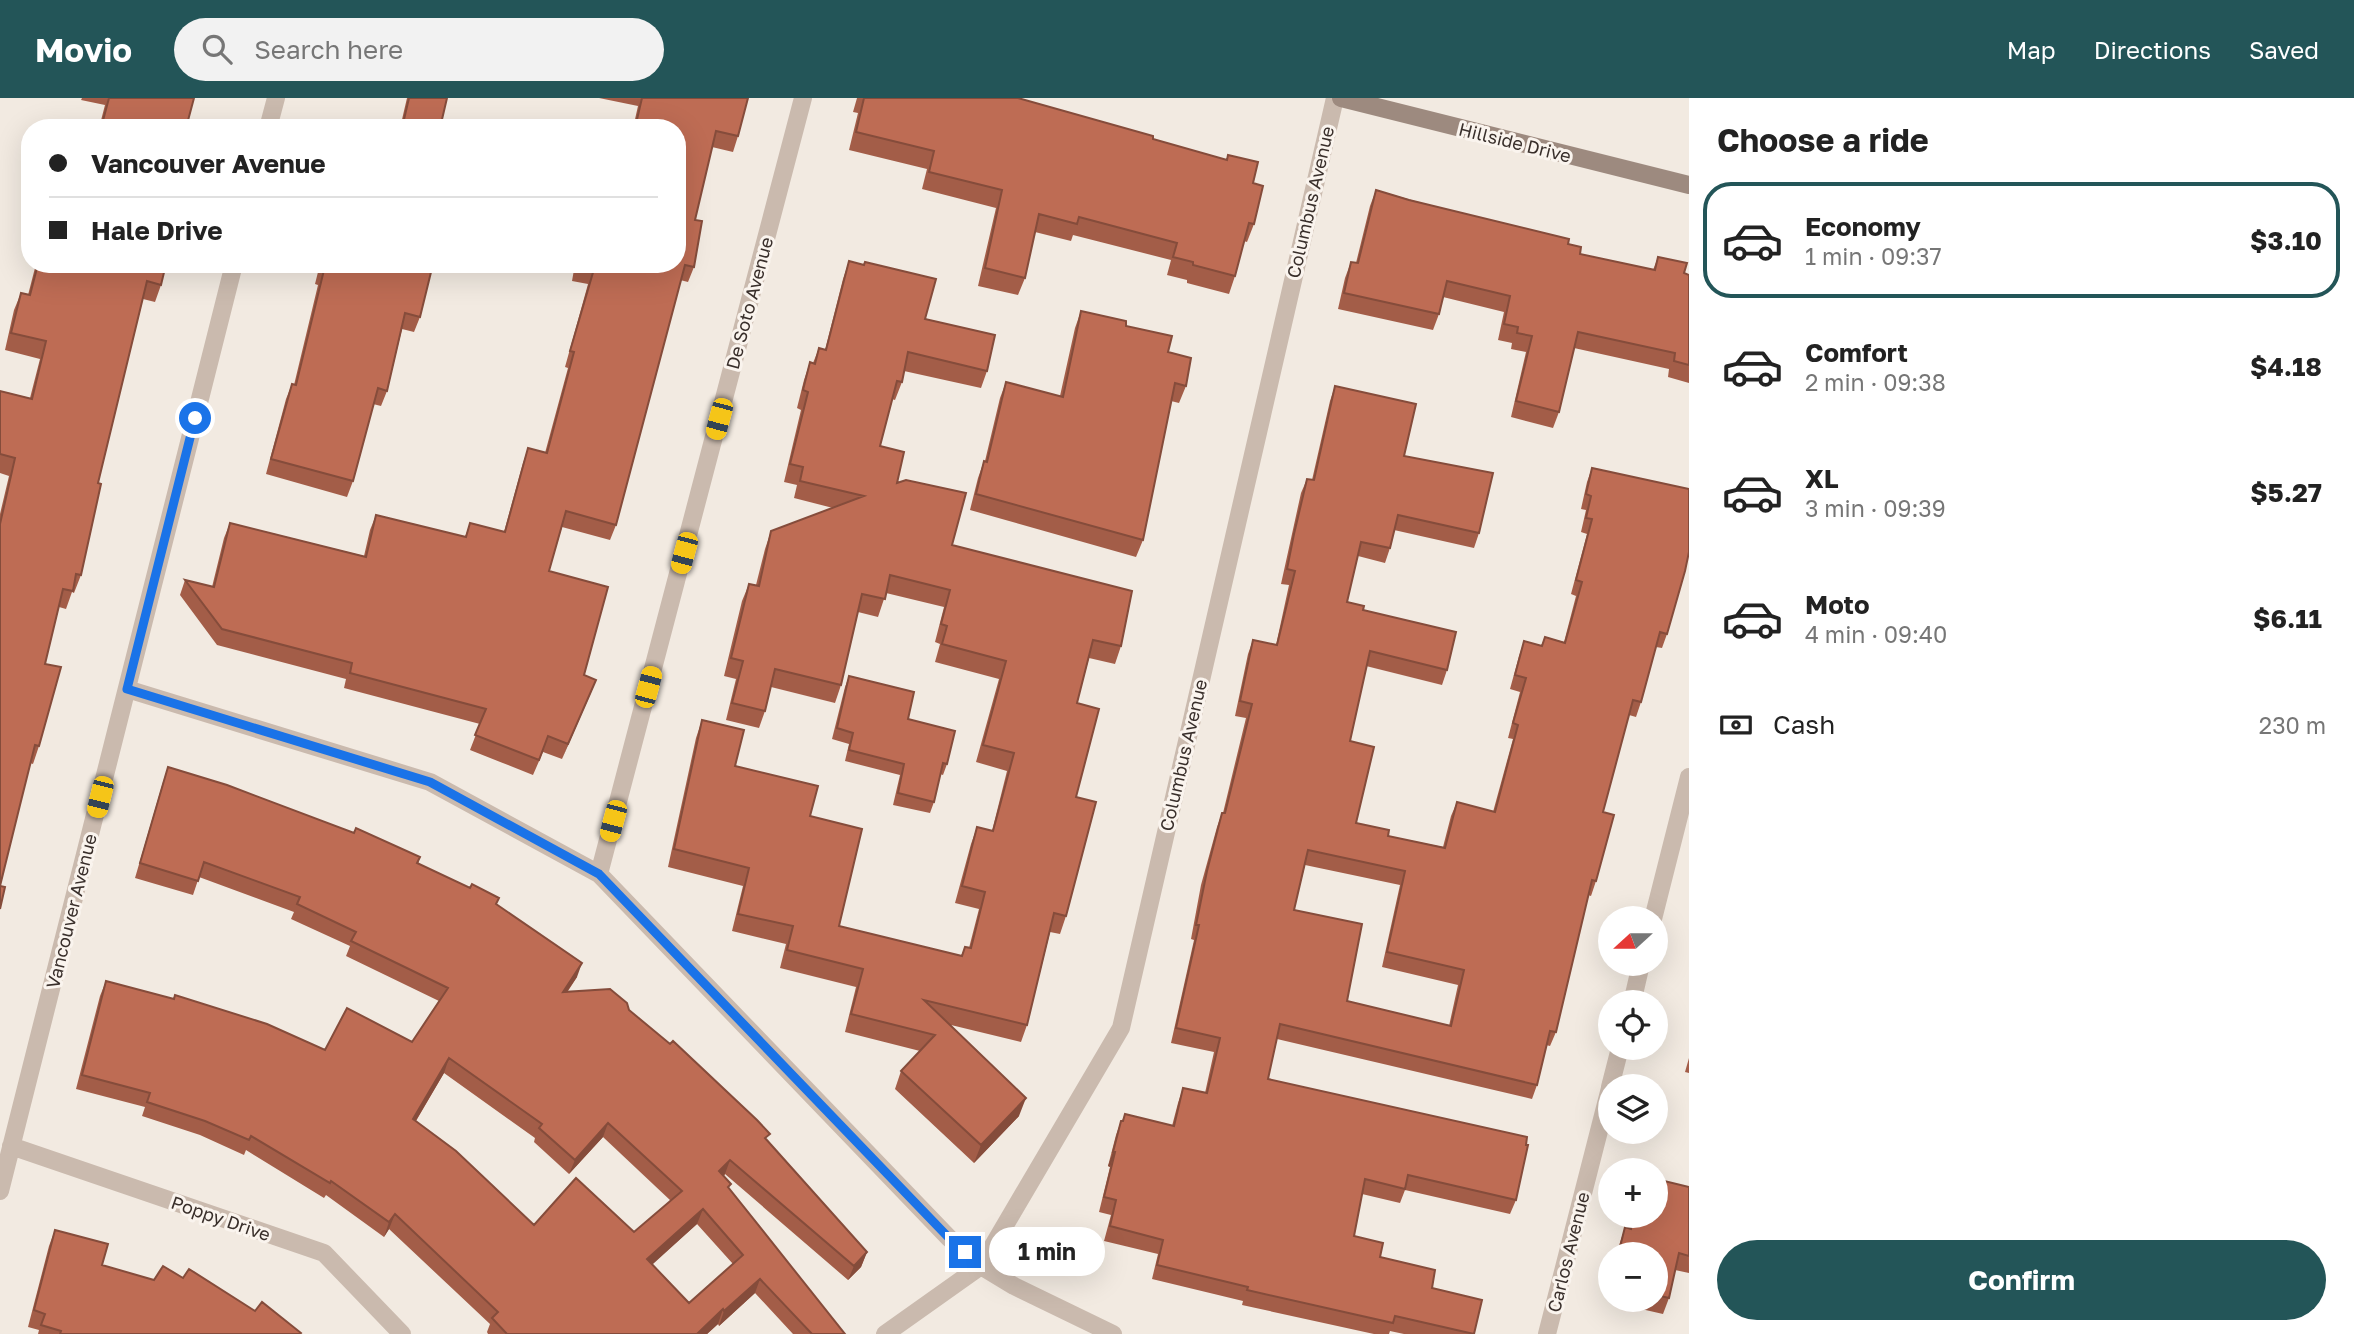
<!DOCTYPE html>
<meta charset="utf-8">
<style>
body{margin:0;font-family:"Golos Text",sans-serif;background:#f2f2f2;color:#222;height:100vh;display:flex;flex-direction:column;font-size:26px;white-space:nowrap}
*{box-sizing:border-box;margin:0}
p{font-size:23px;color:#767676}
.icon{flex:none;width:38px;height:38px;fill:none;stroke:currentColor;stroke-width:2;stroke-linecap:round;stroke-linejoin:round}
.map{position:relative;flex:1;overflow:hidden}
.side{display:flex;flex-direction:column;background:#fff;width:665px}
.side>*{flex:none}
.hud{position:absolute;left:21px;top:21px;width:665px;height:154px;border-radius:28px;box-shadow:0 7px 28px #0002;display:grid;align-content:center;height:154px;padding:0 28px;background:#fff}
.needle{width:46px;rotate:249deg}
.tools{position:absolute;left:1598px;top:808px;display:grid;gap:14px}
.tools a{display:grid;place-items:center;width:70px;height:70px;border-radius:50%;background:#fff;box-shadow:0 7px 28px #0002;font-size:35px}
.end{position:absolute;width:32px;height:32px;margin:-16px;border:9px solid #1a73e8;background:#fff;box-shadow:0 0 0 4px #fff}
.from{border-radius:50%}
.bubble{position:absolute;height:49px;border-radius:24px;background:#fff;box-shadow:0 7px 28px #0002;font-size:23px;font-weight:700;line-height:49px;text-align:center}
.car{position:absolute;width:21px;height:42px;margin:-21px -10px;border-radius:9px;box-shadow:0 0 5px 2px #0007;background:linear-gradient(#f5c518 24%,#345 0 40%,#f5c518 0 76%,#345 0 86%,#f5c518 0)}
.hud b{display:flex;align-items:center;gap:24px;height:66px;font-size:26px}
.hud b+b{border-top:2px solid #e0e0e0}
.hud i{width:18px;height:18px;background:#222}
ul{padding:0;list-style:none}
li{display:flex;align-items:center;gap:21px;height:116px;margin:0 14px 10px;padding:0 14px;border:4px solid transparent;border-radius:28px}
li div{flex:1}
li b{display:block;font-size:26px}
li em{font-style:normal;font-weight:700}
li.selected{border-color:#235558}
li>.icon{width:63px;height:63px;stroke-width:1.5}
h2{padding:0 28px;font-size:32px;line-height:84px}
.pay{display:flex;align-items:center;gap:18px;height:77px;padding:0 28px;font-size:26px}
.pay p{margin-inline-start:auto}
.button{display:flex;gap:14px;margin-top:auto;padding:14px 28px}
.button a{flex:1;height:80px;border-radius:42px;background:#235558;color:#fff;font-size:28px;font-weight:700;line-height:80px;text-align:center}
header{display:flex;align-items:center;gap:42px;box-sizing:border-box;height:98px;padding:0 35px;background:#235558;color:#fff}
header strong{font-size:33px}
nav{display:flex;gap:38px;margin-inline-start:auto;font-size:24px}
.search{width:490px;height:63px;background:#f2f2f2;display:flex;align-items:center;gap:18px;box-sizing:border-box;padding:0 24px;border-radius:38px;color:#767676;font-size:26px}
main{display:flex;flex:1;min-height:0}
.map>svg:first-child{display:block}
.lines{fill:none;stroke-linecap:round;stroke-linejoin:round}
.street{stroke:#cabaae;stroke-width:18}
.secondary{stroke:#9d8a7f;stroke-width:18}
.wall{fill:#a35d48;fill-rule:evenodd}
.shaded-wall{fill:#854c3b}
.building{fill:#be6c54;stroke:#854c3b;stroke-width:2;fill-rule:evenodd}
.route{stroke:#1a73e8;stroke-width:9}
.labels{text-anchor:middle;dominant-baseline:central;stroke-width:6;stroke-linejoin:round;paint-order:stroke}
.street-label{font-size:18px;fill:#392f2b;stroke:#faf4ee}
</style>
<header>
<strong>Movio</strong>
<div class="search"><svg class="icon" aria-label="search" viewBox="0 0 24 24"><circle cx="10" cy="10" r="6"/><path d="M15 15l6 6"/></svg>Search here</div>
<nav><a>Map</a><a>Directions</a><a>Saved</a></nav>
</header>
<main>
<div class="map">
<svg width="1689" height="1236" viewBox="0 0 1689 1236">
<rect width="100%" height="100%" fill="#f2eae1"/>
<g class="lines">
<path class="street" d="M268 30 276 0
M127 591 430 684 599 776 949 1140 981 1168 1014 1188 1113 1236
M599 776 803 0
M1653 821 1689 679
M1632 905 1641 866
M1610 989 1620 950
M11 1048 324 1155 402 1236
M0 1093 234 166
M885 1236 981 1168 1121 930 1335 0
M1547 1236 1610 990"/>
<path class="secondary" d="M1341 0 1689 87"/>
</g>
<path class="wall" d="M82 0H194L186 30H99L105 7 81 2Z
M407 0H447L440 30H400Z
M599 0H748L738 38 733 54 712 49 695 122 694 169 688 184 680 182 616 427 610 442 562 429 549 473 584 577 596 582 562 661 543 654 533 677 470 652 480 626 344 590 346 581 217 547 180 497 185 482 212 489 224 440 230 425 364 458 370 432 376 417 465 439 470 425 504 434 523 365 528 350 545 355 568 270 565 269 588 186 572 183 575 166H677V30H633L638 8Z
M857 0H1018L1153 41 1253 85 1254 126 1247 144 1244 143 1235 178 1229 196 1187 185V182L1167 177 1171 162 1073 137 1071 143 1035 134 1025 180 1018 197 978 188 996 110 922 91 927 71 849 52 858 15 853 14Z
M1376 92 1568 146 1580 156 1653 172 1658 159 1684 175 1689 177V285L1668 279 1669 271 1574 250 1559 314 1553 330 1511 319 1526 254 1511 251 1512 245 1498 242 1504 214 1443 199 1439 216 1433 232 1338 211 1345 180 1351 164 1356 165 1370 108Z
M849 163 925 221 987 273 981 290 904 273 902 284 895 302 892 301 880 348 897 385 952 447 1121 548 1115 566 1089 560 1077 605 1076 699 1066 818 1060 836 1050 834 1027 927 1021 944 951 927 1019 1018 974 1065 895 991 901 973 920 953 845 934 856 889 780 870 786 846 732 833 743 788 668 769 696 640 702 622 735 668 810 718 839 828 961 858 965 849 969 850 979 811 955 805 971 746 977 729 992 733 1007 673 976 664 999 581 935 564 940 546 935 544 944 509 886 495 878 519 858 514 841 587 835 605 771 589 765 613 759 630 726 622 736 581 724 578 742 503 749 486 756 487 765 451 771 433 833 410 794 400 797 387 784 384 801 312 797 310 804 282 810 264 813 265 819 250 825 252 843 181Z
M36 166H166L161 187 155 204 143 201 98 385 81 477 74 495 72 494 66 511 59 509 45 566 39 648 33 666 30 665 0 788V811V416L9 378 0 375V293L30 300 40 261 5 252 14 212 21 195 28 197Z
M320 166H433L420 219 414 234 402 231 387 293 381 308 373 306 353 383 347 399 266 376 286 301 292 286 294 287 318 187 315 186Z
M1081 213 1126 228 1168 254 1186 288 1179 305 1171 303 1143 442 1136 459 970 412 978 380 984 363H985L1000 300 1006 284 1060 298 1075 230Z
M1335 288 1404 358 1479 435 1474 450 1394 432 1390 450 1385 465 1358 458 1347 504 1363 512 1447 572 1442 587 1366 568 1350 643 1356 725 1388 738 1443 749 1451 718 1457 704 1493 714 1513 641 1508 640 1520 594 1510 591 1519 558 1524 543 1541 548 1545 539 1564 544 1576 498 1571 496 1587 436 1581 434 1586 412 1581 411 1587 384 1592 370 1667 536 1662 550 1656 549 1641 604 1636 619 1629 617 1603 714 1596 783 1591 798 1588 797 1556 934 1550 948 1546 947 1537 987 1532 1001 1277 941 1268 981 1516 1102 1510 1116 1405 1092 1400 1105 1362 1096 1354 1138 1380 1159 1432 1190 1474 1236H1404L1390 1233 1389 1236H1374L1242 1207 1243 1203 1152 1181 1158 1156 1104 1143 1111 1117 1099 1114 1110 1069 1108 1068 1116 1037 1121 1023H1122L1125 1016 1172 1028 1178 1005 1183 990 1205 995 1214 954 1171 945 1194 842 1191 841 1201 787 1217 729 1222 715H1223L1246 620 1235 618 1248 556 1253 542 1276 547 1289 487 1281 486 1301 395 1307 381 1312 382 1330 303ZM1305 767 1400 787 1382 869 1458 887 1449 928 1347 903 1294 812Z
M849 578 908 621 947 666 943 677 940 676 934 704 930 715 893 707 900 677 845 663 849 646 832 641 845 589Z
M168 669 420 759 418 766 497 806 577 879 568 893 629 912 767 1043 867 1154 861 1169 848 1182 725 1076 724 1078 729 1091 845 1236H793L755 1195 719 1228 718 1226 707 1236H488L487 1234 490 1226 389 1131 384 1139 326 1097 324 1100 246 1052 244 1057 200 1037 142 1018 145 1009 76 991 100 898 106 883 325 952 412 944 439 903 346 858 350 848 291 821 294 814 199 779 193 797 135 780 163 684ZM444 975 535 1040 534 1044 569 1076 603 1039 671 1103 634 1134 534 1127 416 1023ZM697 1126 733 1166 689 1205 652 1166Z
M1689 960V975L1685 974Z
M1689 1089V1175L1675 1172 1669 1200 1663 1216 1615 1205 1616 1202H1656V1157H1616L1625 1129 1628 1130 1631 1118H1656Z
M55 1132 102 1167 154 1182 183 1180 255 1213 301 1236H38L39 1232 28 1229 49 1148Z"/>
<path class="shaded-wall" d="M596 582 590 597 562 661 568 646Z
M582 865 577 879 557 908 563 894Z
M449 960 444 975 408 1036 413 1021Z
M1026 1000 1019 1018 974 1065 981 1047Z
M608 1025 603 1039 569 1076 575 1062Z
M1113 1054H1115L1110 1069 1108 1068Z
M730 1062 725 1076 714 1087 719 1073Z
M703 1111 697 1126 642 1176 647 1161Z
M395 1116 389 1131 384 1139 389 1124Z
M867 1154 861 1169 848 1182 854 1168Z
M760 1181 755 1195 719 1228 724 1213Z
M723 1211 718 1226 707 1236H697Z"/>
<path class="building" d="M109 0H194L186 30H101Z
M409 0H447L440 30H402Z
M642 0H748L738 38 716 33 695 122 702 123 694 169 685 167 616 427 566 413 549 473 608 489 584 577 596 582 568 646 548 638 539 662 475 637 486 611 350 575 352 565 222 531 185 482 214 489 230 425 366 459 376 417 466 439 470 425 505 434 528 350 547 355 574 254 570 253 594 171 578 168V166H677V30H635Z
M864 0H1018L1153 38V41L1227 62 1228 57 1258 64 1253 85 1263 88 1254 126 1249 125 1235 178 1193 167V164L1173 159 1177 145 1079 119 1077 126 1039 116 1025 180 985 170 1002 92 929 74 934 53 856 34Z
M1376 92 1409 102 1569 141 1568 146 1581 149 1580 156 1655 172 1658 159 1687 165 1684 175 1689 177V267L1674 263 1675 255 1578 234 1559 314 1516 303 1532 238 1517 235 1518 229 1504 226 1510 198 1447 183 1439 216 1344 195 1351 164 1358 165Z
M849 163 864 167 865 164 936 181 925 221 995 237 987 273 908 254 902 284 897 283 880 348 904 354 897 385 906 382 966 395 952 447 1132 493 1121 548 1093 542 1077 605 1099 611 1076 699 1096 704 1066 818 1054 815 1027 927 924 902 1026 1000 981 1047 901 973 935 937 851 916 863 871 787 852 793 828 738 816 749 770 674 751 702 622 744 632 735 668 818 688 810 718 862 731 839 828 962 858 965 849 971 850 985 794 962 788 977 729 993 733 1014 655 983 647 1006 563 942 546 947 528 941 526 950 492 890 477 885 501 862 496 841 587 775 571 765 613 732 605 743 563 731 560 749 486 759 488 771 433 864 398 800 383 803 369 790 366 808 294 803 292 810 264 815 266 819 250 826 252Z
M38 166H166L161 187 147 183 98 385 101 386 81 477 76 476 73 493 63 491 45 566 61 569 39 648 35 647 20 707 0 788 5 789 0 811V426L15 360 0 356V293L32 301 46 243 11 235 21 195 30 197Z
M322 166H433L420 219 405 215 387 293 378 290 353 383 271 361 292 286 296 287 324 172 321 171Z
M1081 213 1126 223V228L1172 238 1168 254 1191 260 1186 288 1175 285 1143 442 976 396 984 363 987 364 1006 284 1063 299Z
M1335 288 1416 306 1404 358 1493 375 1479 435 1398 417 1390 450 1361 444 1347 504 1364 508 1363 512 1456 534 1447 572 1370 553 1350 643 1374 649 1356 725 1389 732 1388 738 1445 750 1457 704 1495 714 1518 627 1513 625 1526 580 1515 577 1524 543 1542 548 1545 539 1565 545 1582 484 1576 482 1592 421 1586 420 1591 398 1586 396 1592 370 1689 391V454L1685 473 1667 536 1660 534 1641 604 1633 602 1603 714 1614 717 1596 783 1592 782 1556 934 1550 933 1537 987 1280 926 1268 981 1527 1039 1526 1047H1528L1516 1102 1408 1077 1405 1091 1365 1081 1354 1138 1383 1145 1380 1159 1435 1172 1432 1190 1482 1202 1474 1236 1395 1218 1393 1225 1247 1192 1248 1189 1157 1167 1163 1142 1110 1128 1116 1102 1104 1099 1115 1054H1113L1121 1023H1123L1125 1016 1174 1028 1183 990 1207 995 1220 940 1176 930 1199 827H1196L1207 773 1222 715H1225L1252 606 1240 603 1253 542 1277 547 1295 473 1287 471 1294 436 1307 381 1314 382ZM1308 752 1405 773 1387 854 1464 872 1451 928 1347 903 1362 826 1294 812Z
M849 578 914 594 908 621 955 633 947 666 943 665 934 704 898 695 904 666 849 652 853 635 837 630Z
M168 669 227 687 354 735 356 730 420 759 417 765 470 790 472 786 499 800 496 806 582 865 563 894 610 891 627 905 629 912 670 946 673 943 757 1022 770 1036 765 1040 867 1154 854 1168 730 1062 719 1073 731 1086 728 1089 845 1236H812L760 1181 724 1213 723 1211 697 1236H507L492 1220 498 1214 395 1116 389 1124 331 1083 330 1085 251 1038 249 1042 205 1023 147 1004 150 995 82 977 106 883 174 901 175 897 267 926 325 952 347 910 412 944 448 890 351 843 356 834 297 806 300 799 204 764 198 783 140 765ZM449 960 542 1026 539 1030 575 1062 608 1025 682 1093 634 1134 576 1080 534 1127 456 1053 413 1021ZM703 1111 743 1157 689 1205 647 1161Z
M1656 1081 1689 1089V1158L1679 1155 1669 1200 1656 1197V1157H1618L1625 1129 1631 1131 1633 1118H1656Z
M55 1132 108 1146 102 1167 154 1182 163 1168 183 1180 189 1171 255 1213 262 1204 301 1235 300 1236H60L61 1233 41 1227 45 1216 34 1212Z"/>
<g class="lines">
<path class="route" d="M195 320 127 591 430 684 599 776 949 1140 965 1154"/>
</g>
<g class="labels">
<g class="street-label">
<text transform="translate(1515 44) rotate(14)">Hillside Drive</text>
<text transform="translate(1310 104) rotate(-77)">Columbus Avenue</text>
<text transform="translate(749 205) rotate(-75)">De Soto Avenue</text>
<text transform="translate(1183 657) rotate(-77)">Columbus Avenue</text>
<text transform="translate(71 813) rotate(-76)">Vancouver Avenue</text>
<text transform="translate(221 1120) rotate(19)">Poppy Drive</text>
<text transform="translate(1568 1154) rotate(-76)">Carlos Avenue</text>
</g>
</g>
</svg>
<div class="tools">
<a><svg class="needle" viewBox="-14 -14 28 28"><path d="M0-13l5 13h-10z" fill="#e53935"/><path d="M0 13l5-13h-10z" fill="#767676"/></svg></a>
<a><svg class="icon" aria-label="locate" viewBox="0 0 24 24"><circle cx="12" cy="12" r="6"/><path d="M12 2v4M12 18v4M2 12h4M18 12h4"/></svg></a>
<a><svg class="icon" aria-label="layers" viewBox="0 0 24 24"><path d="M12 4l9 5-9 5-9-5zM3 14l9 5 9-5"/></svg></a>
<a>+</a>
<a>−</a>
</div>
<i class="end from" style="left:195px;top:320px"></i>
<i class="end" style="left:965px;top:1154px"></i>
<div class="bubble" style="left:989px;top:1129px;width:116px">1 min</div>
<i class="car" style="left:719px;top:321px;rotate:195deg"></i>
<i class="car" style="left:684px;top:455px;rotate:195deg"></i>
<i class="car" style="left:648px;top:589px;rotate:15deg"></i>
<i class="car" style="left:100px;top:699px;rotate:194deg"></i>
<i class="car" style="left:613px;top:723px;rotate:195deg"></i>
<div class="hud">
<b><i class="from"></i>Vancouver Avenue</b>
<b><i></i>Hale Drive</b>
</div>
</div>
<section class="side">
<h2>Choose a ride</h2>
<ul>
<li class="selected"><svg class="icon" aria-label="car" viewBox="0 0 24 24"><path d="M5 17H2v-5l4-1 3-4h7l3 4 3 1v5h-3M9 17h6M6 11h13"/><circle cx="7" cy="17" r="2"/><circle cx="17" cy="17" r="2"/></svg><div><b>Economy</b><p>1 min · 09:37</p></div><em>$3.10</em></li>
<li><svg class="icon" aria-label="car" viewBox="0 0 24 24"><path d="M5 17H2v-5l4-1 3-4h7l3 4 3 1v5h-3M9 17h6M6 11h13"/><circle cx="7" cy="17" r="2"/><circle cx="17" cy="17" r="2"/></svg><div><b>Comfort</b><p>2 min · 09:38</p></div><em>$4.18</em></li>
<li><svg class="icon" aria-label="car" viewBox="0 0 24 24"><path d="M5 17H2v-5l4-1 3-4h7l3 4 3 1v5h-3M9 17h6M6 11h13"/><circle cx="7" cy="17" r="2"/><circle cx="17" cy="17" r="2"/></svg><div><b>XL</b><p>3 min · 09:39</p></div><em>$5.27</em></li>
<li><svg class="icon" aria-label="car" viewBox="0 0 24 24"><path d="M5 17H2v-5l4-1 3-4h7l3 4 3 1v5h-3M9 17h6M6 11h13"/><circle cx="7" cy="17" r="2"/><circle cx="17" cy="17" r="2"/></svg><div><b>Moto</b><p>4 min · 09:40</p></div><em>$6.11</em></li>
</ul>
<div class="pay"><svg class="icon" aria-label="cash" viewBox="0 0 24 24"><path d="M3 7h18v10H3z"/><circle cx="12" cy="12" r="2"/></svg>Cash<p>230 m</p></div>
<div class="button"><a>Confirm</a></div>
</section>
</main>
